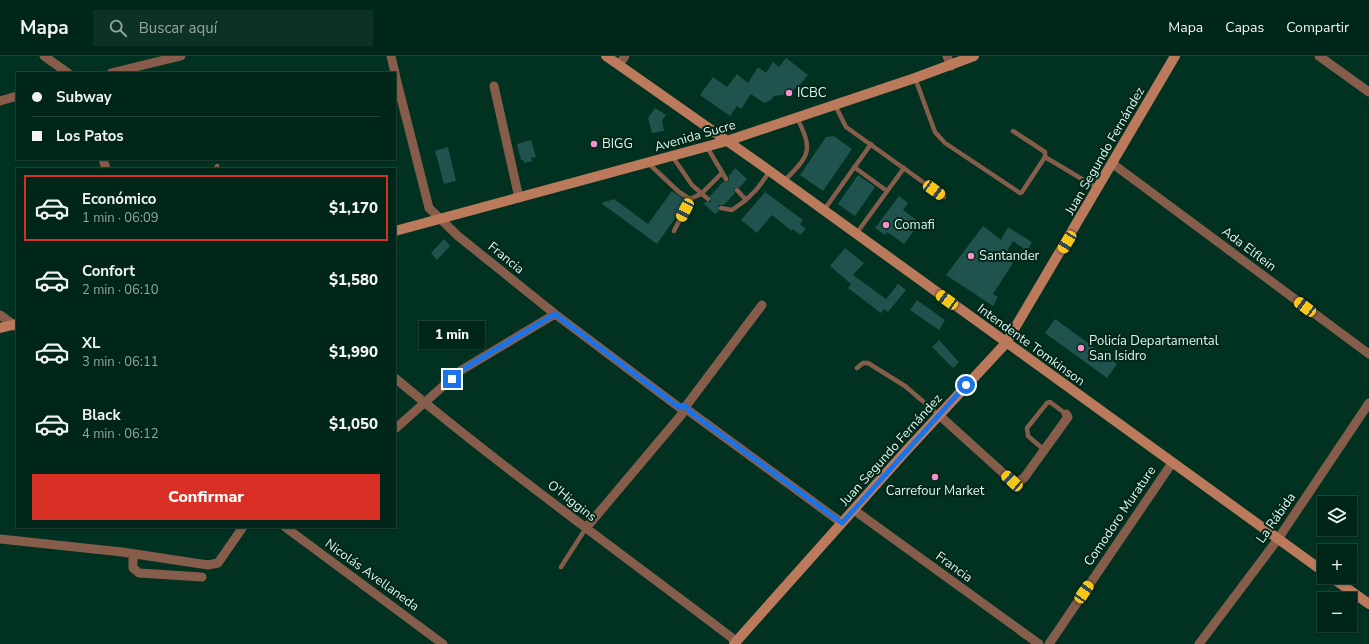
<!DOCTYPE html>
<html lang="es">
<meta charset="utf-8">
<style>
body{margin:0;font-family:"Nunito Sans",sans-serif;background:#0e3126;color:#f1f3f6;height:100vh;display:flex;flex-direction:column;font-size:15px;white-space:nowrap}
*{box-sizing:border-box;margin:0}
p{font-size:13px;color:#95a5a2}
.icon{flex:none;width:22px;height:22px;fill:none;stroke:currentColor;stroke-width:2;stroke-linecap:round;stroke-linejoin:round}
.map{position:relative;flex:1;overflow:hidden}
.sheet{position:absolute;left:16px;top:112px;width:380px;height:360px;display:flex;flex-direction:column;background:#002519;border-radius:0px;box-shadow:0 1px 3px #0004,0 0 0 1px #224238}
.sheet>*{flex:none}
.guide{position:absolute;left:16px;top:16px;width:380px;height:88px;border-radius:0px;box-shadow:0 1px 3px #0004,0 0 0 1px #224238;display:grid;align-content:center;height:88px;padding:0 16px;background:#002519}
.controls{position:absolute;left:1317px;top:440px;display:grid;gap:8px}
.controls a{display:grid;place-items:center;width:40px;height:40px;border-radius:0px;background:#002519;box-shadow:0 1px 3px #0004,0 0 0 1px #224238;font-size:20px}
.end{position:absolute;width:18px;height:18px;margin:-9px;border:5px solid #1a73e8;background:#fff;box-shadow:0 0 0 2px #fff}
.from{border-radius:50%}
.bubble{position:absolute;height:28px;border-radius:0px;background:#002519;box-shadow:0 1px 3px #0004,0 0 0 1px #224238;font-size:13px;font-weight:800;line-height:28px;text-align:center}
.car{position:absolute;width:12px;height:24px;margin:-12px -6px;border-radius:5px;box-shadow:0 0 3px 1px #0007;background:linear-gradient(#f5c518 24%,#345 0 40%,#f5c518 0 76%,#345 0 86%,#f5c518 0)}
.guide b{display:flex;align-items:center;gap:14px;height:38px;font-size:15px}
.guide b+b{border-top:1px solid #224238}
.guide i{width:10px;height:10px;background:#f1f3f6}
ul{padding:7px 0 0;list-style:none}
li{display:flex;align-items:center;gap:12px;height:66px;margin:0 8px 6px;padding:0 8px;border:2px solid transparent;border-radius:0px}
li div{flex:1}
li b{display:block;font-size:15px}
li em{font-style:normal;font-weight:800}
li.selected{border-color:#d93025}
li>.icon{width:36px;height:36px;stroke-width:1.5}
.primary-button{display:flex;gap:8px;margin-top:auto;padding:8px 16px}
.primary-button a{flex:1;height:46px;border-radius:0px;background:#d93025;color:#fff;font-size:16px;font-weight:800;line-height:46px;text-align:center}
header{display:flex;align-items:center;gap:24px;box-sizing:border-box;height:56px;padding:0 20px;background:#002519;border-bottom:1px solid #224238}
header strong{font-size:19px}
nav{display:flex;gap:22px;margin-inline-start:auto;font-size:14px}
.search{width:280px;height:36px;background:#0e3126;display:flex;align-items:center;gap:10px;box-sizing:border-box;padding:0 14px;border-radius:0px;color:#95a5a2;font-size:15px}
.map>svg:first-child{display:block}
.building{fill:#20534d}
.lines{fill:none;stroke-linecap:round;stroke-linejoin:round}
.lane{stroke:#865d4a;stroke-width:4.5}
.street{stroke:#865d4a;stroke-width:9}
.secondary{stroke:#bb7a5c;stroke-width:10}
.route{stroke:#1a73e8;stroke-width:5}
.poi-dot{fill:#f890cb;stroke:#042519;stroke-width:1.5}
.labels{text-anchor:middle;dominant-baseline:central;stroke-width:4;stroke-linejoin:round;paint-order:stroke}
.poi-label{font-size:13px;fill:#d8f7e9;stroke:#042519;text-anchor:start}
.street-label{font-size:13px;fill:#d8f7e9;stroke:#042519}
</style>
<header>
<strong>Mapa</strong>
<div class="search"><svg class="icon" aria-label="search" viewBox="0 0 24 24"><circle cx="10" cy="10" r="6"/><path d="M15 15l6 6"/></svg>Buscar aquí</div>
<nav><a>Mapa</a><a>Capas</a><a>Compartir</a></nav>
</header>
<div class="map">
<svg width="1369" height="588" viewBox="0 0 1369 588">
<rect width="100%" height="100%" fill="#003121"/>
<path class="building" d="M786 2 808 19 798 31 783 39 774 40 771 44 764 47 751 38 741 53 737 50 730 60 700 39 713 21 727 31 737 18 748 27 758 11 766 17 773 6 779 11Z
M655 52 666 59 662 64 664 75 652 77 648 62Z
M834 80 852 93 823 135 800 119 826 81Z
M531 84 536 101 531 102 532 105 524 107 523 104H521L517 88Z
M448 91 456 125 444 128 435 95Z
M735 112 747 123 740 131 734 132 735 137 724 149H718L719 155 715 158 704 148 705 146H711L710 140 723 126 729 125V120Z
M858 119 875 131 855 160 838 148Z
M672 135 685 144 678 158 657 188 601 147 614 143 648 168Z
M765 136 803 164 800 168 806 173 800 179 793 173 792 175 772 159 757 177 741 164Z
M899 140 908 147 903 154 920 167 904 188 887 176 885 179 875 172Z
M983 170 1001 184 1008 171 1032 186 1027 195 1013 185 1004 200 1013 207 993 238 998 241 993 250 946 219Z
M444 183 450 190 437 204 431 197Z
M845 192 864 207 853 219 886 243 898 228 906 234 888 256 884 253 881 257 848 232 851 228 830 210Z
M917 244 945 264 939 274 910 254Z
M1055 263 1117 308 1107 322 1045 277Z
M939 284 959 306 953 312 932 291Z"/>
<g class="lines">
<path class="lane" d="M915 22 935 76 945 87 1020 137 1022 136 1045 101 1097 132
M835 49 846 71 944 141
M1013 75 1045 96V101
M707 91 726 123
M672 100 692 129 708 143
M648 107 679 136 690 143 701 138 722 117
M854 111 887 135
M216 113 217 110
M784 125C809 100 814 95 797 62
M737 134 746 144 757 133 770 115
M721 152 732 154 746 144
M824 154 871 88
M674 175 690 143
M856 178 904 112
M857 312 863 307H868L905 330 939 359
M1043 393 1028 380 1027 372 1047 347 1050 346 1066 358
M561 511 586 472"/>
<path class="street" d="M44 0 68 17
M391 0 395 17
M947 0 951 10
M1319 0 1369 36
M619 9 625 0
M111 17 181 0
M395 18 429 152 458 180 555 258 680 352
M494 30 519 142
M0 45 17 40
M103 103 106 113
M1113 108 1369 298
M0 259 17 271
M395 322C505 414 622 498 736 585
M686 350 762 249
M689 355 842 467
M939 359 1012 425 1017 426 1024 422 1068 361 1066 358
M395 373 460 315 555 258
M854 454 1039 588
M285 471 443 588
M586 472 682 358
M0 483 122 496 208 509 218 507 243 471
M133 498V512L139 517 202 521
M1049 588 1172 407
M1199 588 1278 483 1369 347"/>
<path class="secondary" d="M606 0 760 108 1324 516
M395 175 727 85 915 22 974 0
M0 272 17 268
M1331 521 1369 548
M734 588 905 396 1006 287 1175 0"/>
</g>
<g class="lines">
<path class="route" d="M452 323 460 315 555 258 680 352 683 349 686 350 689 355 842 467 966 329"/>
</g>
<g class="poi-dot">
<circle cx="789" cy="37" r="4"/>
<circle cx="594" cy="88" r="4"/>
<circle cx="886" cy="169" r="4"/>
<circle cx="971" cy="200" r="4"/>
<circle cx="1081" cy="292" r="4"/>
<circle cx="935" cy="421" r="4"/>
</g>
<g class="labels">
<g class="poi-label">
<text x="797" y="37">ICBC</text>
<text x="602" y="88">BIGG</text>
<text x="894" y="169">Comafi</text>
<text x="979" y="200">Santander</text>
<text x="1089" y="285">Policía Departamental<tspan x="1089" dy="15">San Isidro</tspan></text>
<text x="935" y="435" text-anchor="middle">Carrefour Market</text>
</g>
<g class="street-label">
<text transform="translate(695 80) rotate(-16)">Avenida Sucre</text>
<text transform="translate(1105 95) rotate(-60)">Juan Segundo Fernández</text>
<text transform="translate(1249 193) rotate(37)">Ada Elflein</text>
<text transform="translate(506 202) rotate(39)">Francia</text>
<text transform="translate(1031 289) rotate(36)">Intendente Tomkinson</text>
<text transform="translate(891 394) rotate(-48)">Juan Segundo Fernández</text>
<text transform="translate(572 445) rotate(38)">O'Higgins</text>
<text transform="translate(1120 460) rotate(-56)">Comodoro Murature</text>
<text transform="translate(1276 462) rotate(-55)">La Rábida</text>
<text transform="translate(954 511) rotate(36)">Francia</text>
<text transform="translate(372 519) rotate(36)">Nicolás Avellaneda</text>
</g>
</g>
</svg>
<div class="controls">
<a><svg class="icon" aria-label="layers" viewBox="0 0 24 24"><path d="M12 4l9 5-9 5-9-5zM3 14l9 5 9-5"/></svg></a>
<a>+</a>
<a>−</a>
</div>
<i class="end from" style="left:966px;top:329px"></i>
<i class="end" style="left:452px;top:323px"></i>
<div class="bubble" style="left:419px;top:265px;width:66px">1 min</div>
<i class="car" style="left:934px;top:134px;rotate:126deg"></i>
<i class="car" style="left:685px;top:154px;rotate:207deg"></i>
<i class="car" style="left:1067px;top:186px;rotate:211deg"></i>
<i class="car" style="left:947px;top:244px;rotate:306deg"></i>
<i class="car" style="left:1305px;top:251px;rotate:307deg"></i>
<i class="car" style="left:1012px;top:425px;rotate:312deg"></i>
<i class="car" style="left:1084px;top:536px;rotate:34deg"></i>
<div class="guide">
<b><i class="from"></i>Subway</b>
<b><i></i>Los Patos</b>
</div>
<section class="sheet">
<ul>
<li class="selected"><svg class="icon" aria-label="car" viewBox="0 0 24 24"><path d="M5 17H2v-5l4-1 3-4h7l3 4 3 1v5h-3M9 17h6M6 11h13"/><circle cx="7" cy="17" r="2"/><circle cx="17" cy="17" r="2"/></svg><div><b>Económico</b><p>1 min · 06:09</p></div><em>$1,170</em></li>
<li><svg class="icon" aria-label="car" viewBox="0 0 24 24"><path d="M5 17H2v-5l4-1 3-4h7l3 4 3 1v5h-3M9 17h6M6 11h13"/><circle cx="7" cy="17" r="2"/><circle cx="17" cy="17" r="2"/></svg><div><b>Confort</b><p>2 min · 06:10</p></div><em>$1,580</em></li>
<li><svg class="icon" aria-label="car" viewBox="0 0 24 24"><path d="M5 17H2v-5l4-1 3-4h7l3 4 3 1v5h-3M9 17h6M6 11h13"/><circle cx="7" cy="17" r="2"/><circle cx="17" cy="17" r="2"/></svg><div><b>XL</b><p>3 min · 06:11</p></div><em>$1,990</em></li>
<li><svg class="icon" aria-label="car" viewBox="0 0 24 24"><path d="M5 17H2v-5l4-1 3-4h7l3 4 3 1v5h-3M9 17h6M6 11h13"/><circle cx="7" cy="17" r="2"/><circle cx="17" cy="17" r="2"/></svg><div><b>Black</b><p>4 min · 06:12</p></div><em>$1,050</em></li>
</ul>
<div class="primary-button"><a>Confirmar</a></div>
</section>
</div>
